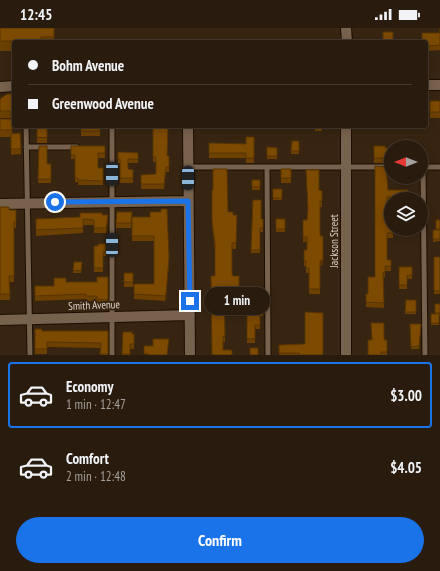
<!DOCTYPE html>
<meta charset="utf-8">
<style>
body{margin:0;font-family:"PT Sans Narrow",sans-serif;background:#312517;color:#f1f3f6;height:100vh;display:flex;flex-direction:column;font-size:15px;white-space:nowrap}
*{box-sizing:border-box;margin:0}
p{font-size:13px;color:#a5a19e}
.icon{flex:none;width:22px;height:22px;fill:none;stroke:currentColor;stroke-width:2;stroke-linecap:round;stroke-linejoin:round}
.map{position:relative;height:327px;overflow:hidden}
.side{display:flex;flex-direction:column;background:#291c0e;flex:1}
.side>*{flex:none}
.hud{position:absolute;left:12px;top:12px;width:416px;height:88px;border-radius:4px;box-shadow:0 2px 10px #0003,0 0 0 1px #453a2e;display:grid;align-content:center;height:88px;padding:0 16px;background:#291c0e}
.needle{width:26px;rotate:270deg}
.buttons{position:absolute;left:384px;top:112px;display:grid;gap:8px}
.buttons a{display:grid;place-items:center;width:44px;height:44px;border-radius:50%;background:#291c0e;box-shadow:0 2px 10px #0003,0 0 0 1px #453a2e;font-size:20px}
.end{position:absolute;width:18px;height:18px;margin:-9px;border:5px solid #1a73e8;background:#fff;box-shadow:0 0 0 2px #fff}
.from{border-radius:50%}
.bubble{position:absolute;height:28px;border-radius:14px;background:#291c0e;box-shadow:0 2px 10px #0003,0 0 0 1px #453a2e;font-size:13px;font-weight:600;line-height:28px;text-align:center}
.car{position:absolute;width:12px;height:24px;margin:-12px -6px;border-radius:5px;box-shadow:0 0 3px 1px #0007;background:linear-gradient(#222 24%,#8ab4d8 0 40%,#222 0 76%,#8ab4d8 0 86%,#222 0)}
.hud b{display:flex;align-items:center;gap:14px;height:38px;font-size:15px}
.hud b+b{border-top:1px solid #453a2e}
.hud i{width:10px;height:10px;background:#f1f3f6}
ul{padding:7px 0 0;list-style:none}
li{display:flex;align-items:center;gap:12px;height:66px;margin:0 8px 6px;padding:0 8px;border:2px solid transparent;border-radius:4px}
li div{flex:1}
li b{display:block;font-size:15px}
li em{font-style:normal;font-weight:600}
li.selected{border-color:#1a73e8}
li>.icon{width:36px;height:36px;stroke-width:1.5}
.cta{display:flex;gap:8px;margin-top:auto;padding:8px 16px}
.cta a{flex:1;height:46px;border-radius:24px;background:#1a73e8;color:#fff;font-size:16px;font-weight:600;line-height:46px;text-align:center}
.status{display:flex;justify-content:space-between;align-items:center;height:28px;padding:0 20px;background:#291c0e;direction:ltr}
.status svg{height:11px;fill:currentColor}
.map>svg:first-child{display:block}
.lines{fill:none;stroke-linecap:round;stroke-linejoin:round}
.lane-casing{stroke:#1e0e00;stroke-width:7}
.street-casing{stroke:#1e0e00;stroke-width:12}
.secondary-casing{stroke:#1e0e00;stroke-width:12}
.lane{stroke:#77624d;stroke-width:5}
.street{stroke:#77624d;stroke-width:10}
.secondary{stroke:#77624d;stroke-width:10}
.wall{fill:#6c4001}
.shaded-wall{fill:#583401}
.building{fill:#7d4a01;stroke:#583401}
.route{stroke:#1a73e8;stroke-width:5}
.labels{text-anchor:middle;dominant-baseline:central;stroke-width:4;stroke-linejoin:round;paint-order:stroke}
.street-label{font-size:11px;fill:#ded2c6;stroke:#372512}
</style>
<div class="status"><b>12:45</b><svg viewBox="0 0 49 12"><path d="M0 12V9h3v3zM5 12V6h3v6zM10 12V3h3v9zM15 12V0h3v12zM26 1h20v11H26zM47 4h2v5h-2z"/></svg></div>
<div class="map">
<svg width="440" height="327" viewBox="0 0 440 327">
<rect width="100%" height="100%" fill="#372512"/>
<g class="lines">
<g class="lane-casing">
<path id="lane" d="M0 94H14
M26 98 30 327
M112 98V327
M26 119H77
M188 139H267L268 327
M267 139H391
M421 139H440
M423 139 425 327"/>
</g>
<g class="street-casing">
<path id="street" d="M346 0 347 14
M188 98 190 327
M346 98V327
M0 176 188 173
M0 292 190 287"/>
</g>
<g class="secondary-casing">
<path id="secondary" d="M426 57H440
M0 59 14 58"/>
</g>
<use href="#lane" class="lane"/>
<use href="#street" class="street"/>
<use href="#secondary" class="secondary"/>
</g>
<path class="wall" d="M0 0H54V14H14V23H0Z
M440 0V22L426 23V14L440 5Z
M14 66V90H0V71Z
M430 73H440V90H430Z
M0 91H12V105H20L21 126 11 127V109H0Z
M100 98V108H81V103Z
M153 98 167 128H169V144H166L164 161H141V147L156 146V134H153Z
M315 98H322V103H315Z
M37 100H47V115H37Z
M254 109V135H246V130H209V115L246 116Z
M292 113H299V126H291Z
M39 118 47 136H51V155H38Z
M71 118H105V130H98V140H103V157H78V154H75V131H71Z
M374 118 385 120H391V131H385V135H374Z
M267 119 277 120V131H267Z
M118 124 138 125V135H128V141L133 142V155H120V135H118Z
M281 141H291V155H281Z
M252 152H260V162H252Z
M273 161H282V172H273Z
M212 162 228 184 233 187 237 192 236 221H232V246L233 248H239V267H224L225 314H223L212 327 215 248V221L212 198Z
M319 162 322 163V179H320V208L323 237 320 238V266H309V245H306V238H304V222H307V214H303V192H307Z
M388 162 408 171H391V174H387V195L393 201V210H387V232H391V243H385V249H383L384 280 366 279V266H368L375 249Z
M253 172 261 191H263V204H260V225H251Z
M0 179 9 182H16V200H14V254H9L10 272H0Z
M132 184 131 200H116V195Z
M102 187 108 192 106 205H94V197H83V205L36 208V191L80 189Z
M132 189H150L169 235 166 270 165 273 134 271V256H154V213H132Z
M276 191H285V204H276Z
M436 192H440V213L433 214V202H436Z
M106 216V228H103V244H94V218H98Z
M434 229H440V266H434Z
M74 234H82L81 245H73Z
M399 239H412V251H407V261H399Z
M124 245H133V259H124Z
M108 249V277H97V273H86V271L35 273V258H54L66 254H97Z
M406 272H416V286H405Z
M263 276V288H260V301H255V315H247V286H254Z
M435 276H440V288H439V297H431V286H435Z
M410 296H421L419 321H411Z
M35 301 42 303H108V327H100L101 320 47 319V326H35Z
M123 304 132 306H134V321H130V327H122Z
M384 312H387V327H368Z
M279 317 323 327H279Z"/>
<path class="shaded-wall" d="M108 187V192L106 205V200Z
M323 208V237L320 238V233Z
M169 229 166 270 165 273V268Z"/>
<path class="building" d="M0 0H54V9H41V13H0Z
M440 0V17L426 18V14H422V5H440Z
M383 4H393V14H383Z
M7 66H14V83H0V71Z
M430 73H440V84H430Z
M0 91H12V102H0Z
M81 98H100V103H81Z
M153 98H168L167 128H169V139H166L164 156H141V147L156 146V129H153Z
M37 100H47V110L37 109Z
M20 105 21 121H11V106Z
M246 109H254V130H246V125H209V115L246 116Z
M292 113H299V123H291Z
M39 118H47V136H51V151H38Z
M71 118H105V125H98V140H103V153L78 152V150H75V127H71Z
M374 118H385V120H391V127H385V130H374Z
M267 119 277 120V128H267Z
M118 124 138 125V131H128V141L133 142V150H120V131H118Z
M375 138 386 139 388 162H408V171H400V169H387V195L391 194V201H393V205H387V232H391V238H385V244H383L384 275 366 274V266H368V249H375Z
M213 141H227L228 184H233V187H237L236 215H232V246L233 248H239V261H224L225 308H223V322H232V327H212L211 248H215V215L212 193V162H213Z
M281 141H291V150H281Z
M306 142H319V162L322 163V173H320V208H323V232L320 233V261H309V240H306V233H304V222H307V209H303V192H307L308 181Z
M252 152H260V159H252Z
M273 161H282V170H273Z
M253 172H261V191H263V200H260V222H251Z
M0 179H9V182H16V194H14V248H9L10 266H0Z
M161 181H167L169 229 166 265 165 268 134 266V256H154V208H132V189H150V184H161Z
M117 184H132L131 195H116Z
M80 185H102V187H108L106 200H94V192L83 191V200L36 202V191L80 189Z
M276 191H285V201H276Z
M436 192H440V201H436Z
M433 202H440V211H433Z
M98 216H106V224H103V240H94V218H98Z
M434 229H440V263H434Z
M74 234H82L81 243 73 242Z
M399 239H412V247H407V257H399Z
M124 245H133V254H124Z
M97 249H108V272L97 271V268H86V266L35 268V258H54V250H66V254H97Z
M406 272H416V284H405Z
M254 276H263V284H260V297H255V311H247V286H254Z
M435 276H440V285H435Z
M305 284 323 285V327H299V325H279V317L305 316Z
M431 286H439V295H431Z
M371 295H384V312H387V324H381V327H368V312H372Z
M410 296H421L419 318 411 319Z
M35 301H42V303H108V326H100L101 315 47 314V321H35Z
M123 304H132V306H134V316H130V326H122Z
M153 311H169L167 327H148V326H144V318H153Z
M250 320H258V327H250Z"/>
<g class="lines">
<path class="route" d="M55 174 188 173 190 273"/>
</g>
<g class="labels">
<g class="street-label">
<text transform="translate(334 213) rotate(-90)">Jackson Street</text>
<text transform="translate(94 277) rotate(-2)">Smith Avenue</text>
</g>
</g>
</svg>
<div class="buttons">
<a><svg class="needle" viewBox="-14 -14 28 28"><path d="M0-13l5 13h-10z" fill="#e53935"/><path d="M0 13l5-13h-10z" fill="#a5a19e"/></svg></a>
<a><svg class="icon" aria-label="layers" viewBox="0 0 24 24"><path d="M12 4l9 5-9 5-9-5zM3 14l9 5 9-5"/></svg></a>
</div>
<i class="end from" style="left:55px;top:174px"></i>
<i class="end" style="left:190px;top:273px"></i>
<div class="bubble" style="left:204px;top:259px;width:66px">1 min</div>
<i class="car" style="left:112px;top:146px;rotate:180deg"></i>
<i class="car" style="left:188px;top:150px;rotate:180deg"></i>
<i class="car" style="left:112px;top:217px;rotate:0deg"></i>
<div class="hud">
<b><i class="from"></i>Bohm Avenue</b>
<b><i></i>Greenwood Avenue</b>
</div>
</div>
<section class="side">
<ul>
<li class="selected"><svg class="icon" aria-label="car" viewBox="0 0 24 24"><path d="M5 17H2v-5l4-1 3-4h7l3 4 3 1v5h-3M9 17h6M6 11h13"/><circle cx="7" cy="17" r="2"/><circle cx="17" cy="17" r="2"/></svg><div><b>Economy</b><p>1 min · 12:47</p></div><em>$3.00</em></li>
<li><svg class="icon" aria-label="car" viewBox="0 0 24 24"><path d="M5 17H2v-5l4-1 3-4h7l3 4 3 1v5h-3M9 17h6M6 11h13"/><circle cx="7" cy="17" r="2"/><circle cx="17" cy="17" r="2"/></svg><div><b>Comfort</b><p>2 min · 12:48</p></div><em>$4.05</em></li>
</ul>
<div class="cta"><a>Confirm</a></div>
</section>
